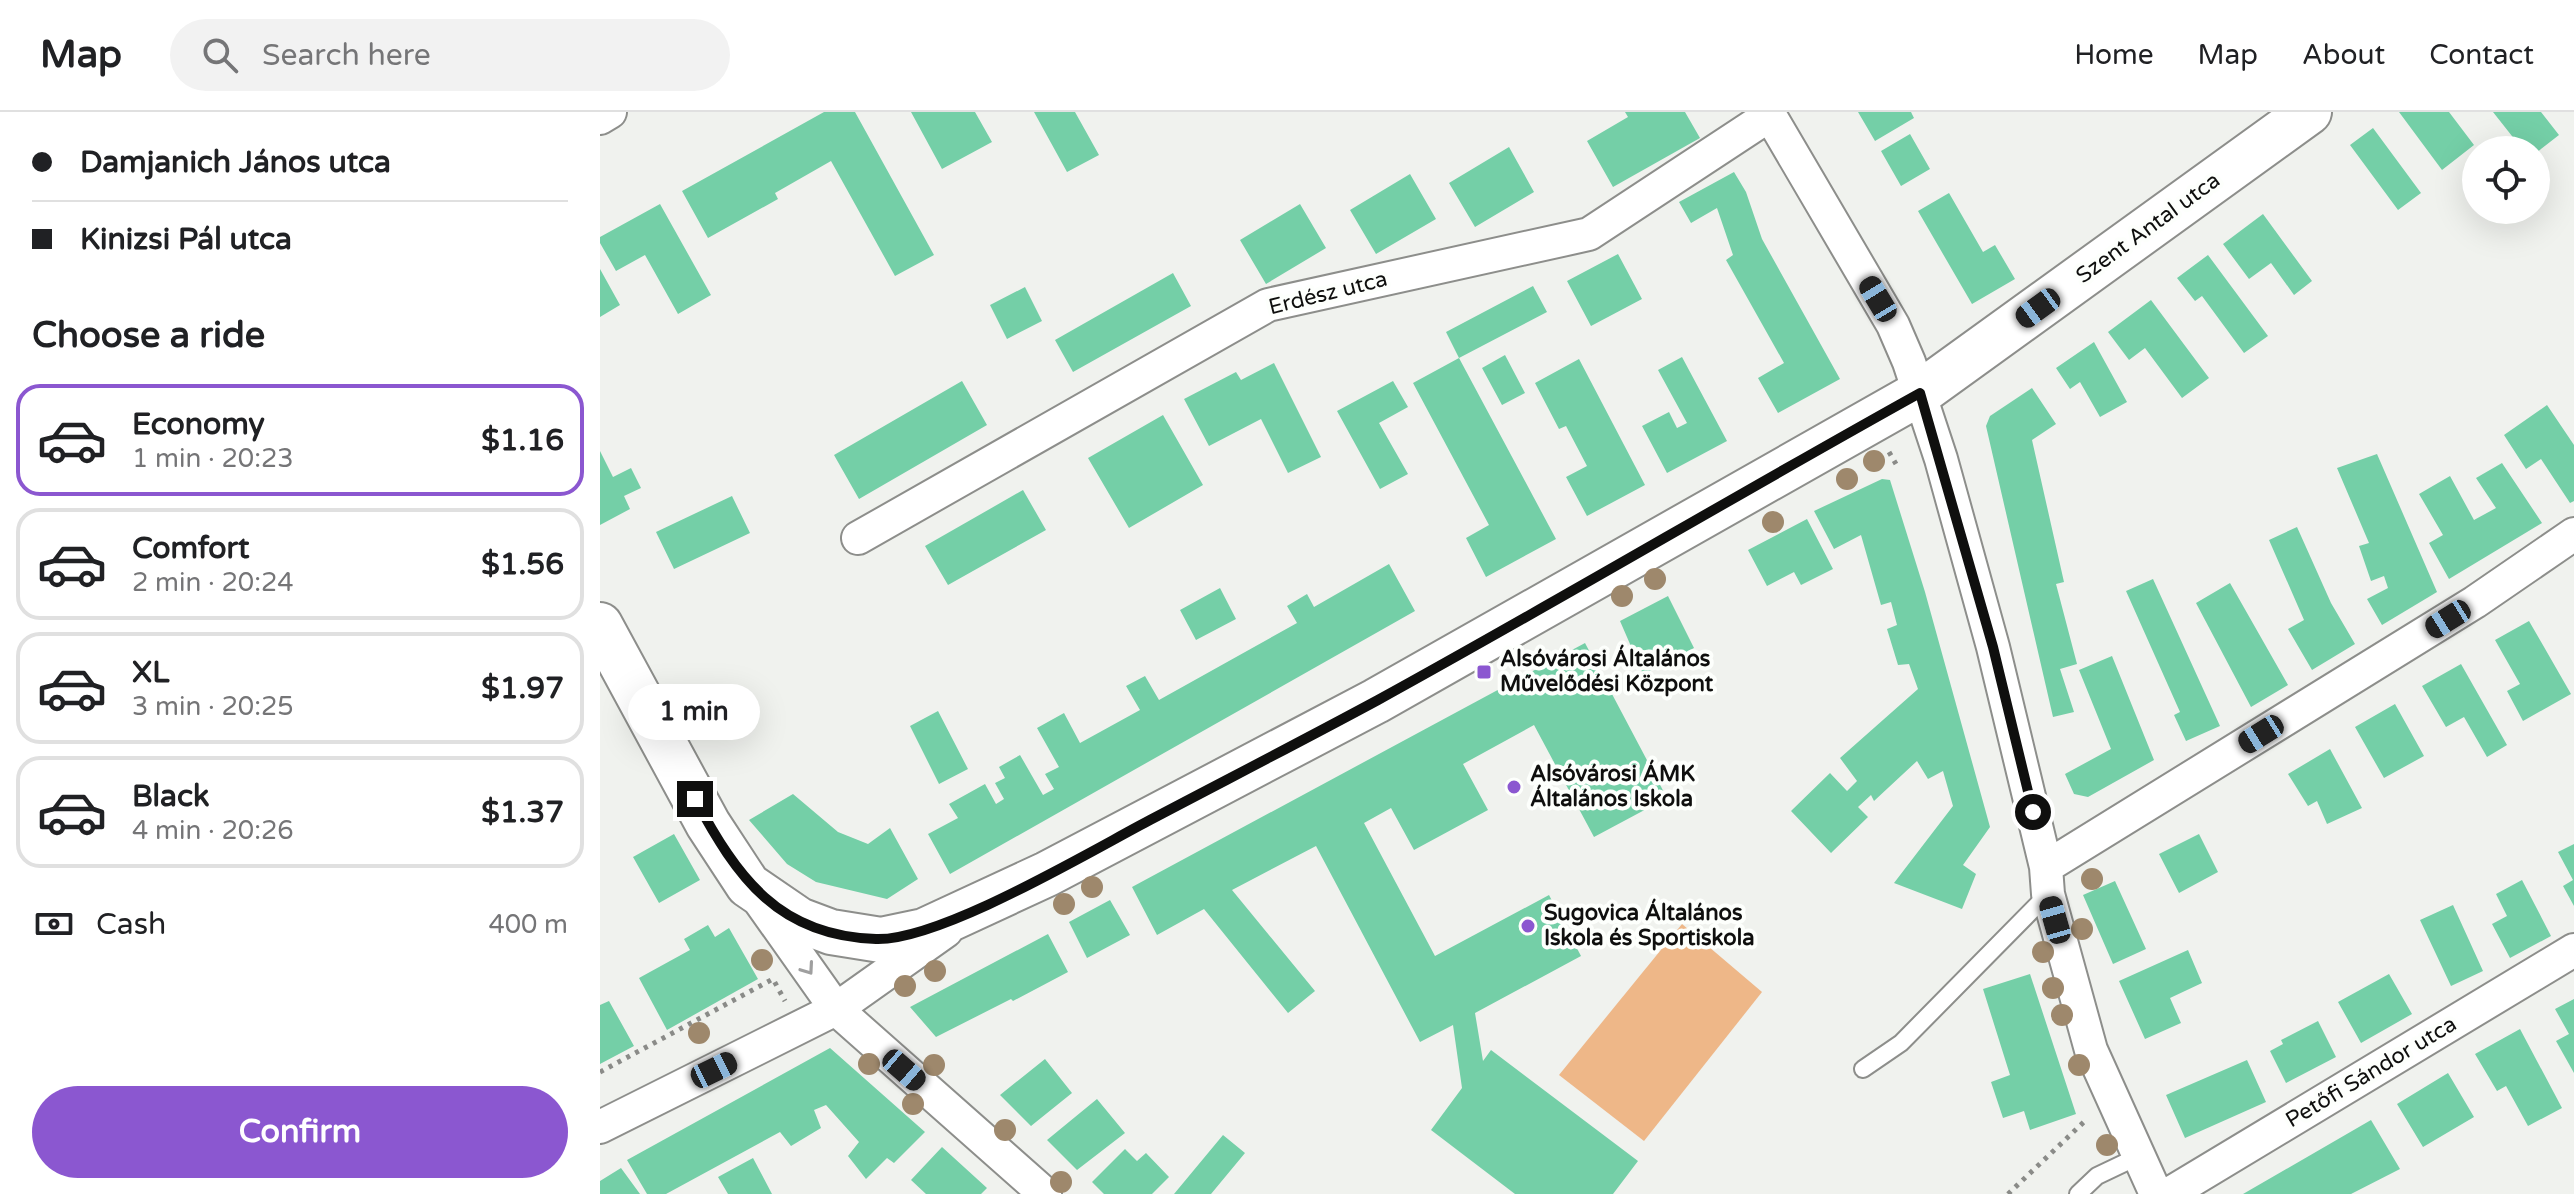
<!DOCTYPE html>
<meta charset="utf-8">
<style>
body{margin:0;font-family:"Varela Round",sans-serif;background:#f2f2f2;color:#202124;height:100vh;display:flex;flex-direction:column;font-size:30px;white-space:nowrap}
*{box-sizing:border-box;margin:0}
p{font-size:26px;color:#757577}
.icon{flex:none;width:44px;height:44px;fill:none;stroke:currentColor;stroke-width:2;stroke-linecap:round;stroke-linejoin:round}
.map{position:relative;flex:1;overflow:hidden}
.panel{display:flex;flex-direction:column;background:#fff;width:600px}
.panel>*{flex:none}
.guide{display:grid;align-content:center;height:176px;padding:0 32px;background:#fff}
.controls{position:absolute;left:1862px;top:24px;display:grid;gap:16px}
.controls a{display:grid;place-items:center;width:88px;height:88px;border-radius:50%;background:#fff;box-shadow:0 8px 32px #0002;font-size:40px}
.end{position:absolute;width:36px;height:36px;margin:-18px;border:10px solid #0f0f0e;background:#fff;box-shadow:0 0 0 4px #fff}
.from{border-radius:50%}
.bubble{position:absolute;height:56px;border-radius:28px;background:#fff;box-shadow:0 8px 32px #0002;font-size:26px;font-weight:700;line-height:56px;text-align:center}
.car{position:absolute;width:24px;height:48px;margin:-24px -12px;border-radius:10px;box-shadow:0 0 6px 2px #0007;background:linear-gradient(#222 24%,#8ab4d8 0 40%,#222 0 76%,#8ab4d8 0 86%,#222 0)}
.guide b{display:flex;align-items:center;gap:28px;height:76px;font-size:30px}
.guide b+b{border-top:2px solid #e0e0e0}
.guide i{width:20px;height:20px;background:#202124}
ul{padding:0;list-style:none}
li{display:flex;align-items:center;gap:24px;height:112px;margin:0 16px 12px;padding:0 16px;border:4px solid #e0e0e0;border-radius:24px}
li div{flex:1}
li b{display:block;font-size:30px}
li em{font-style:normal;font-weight:700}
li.on{border-color:#8b57d0}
li>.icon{width:72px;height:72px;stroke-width:1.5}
h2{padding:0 32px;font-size:36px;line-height:96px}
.pay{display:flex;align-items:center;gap:20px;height:88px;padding:0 32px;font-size:30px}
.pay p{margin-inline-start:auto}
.cta{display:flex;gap:16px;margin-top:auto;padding:16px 32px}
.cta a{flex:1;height:92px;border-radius:48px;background:#8b57d0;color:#fff;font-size:32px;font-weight:700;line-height:92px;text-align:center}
header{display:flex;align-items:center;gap:48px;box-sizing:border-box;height:112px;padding:0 40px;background:#fff;border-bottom:2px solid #e0e0e0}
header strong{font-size:38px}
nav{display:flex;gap:44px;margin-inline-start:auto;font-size:28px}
.search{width:560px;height:72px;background:#f2f2f2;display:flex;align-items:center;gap:20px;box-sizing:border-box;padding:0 28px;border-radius:44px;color:#757577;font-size:30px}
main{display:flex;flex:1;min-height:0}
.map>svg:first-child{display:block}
.green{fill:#eeb788}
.building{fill:#74cfa7}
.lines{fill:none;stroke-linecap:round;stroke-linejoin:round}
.service-casing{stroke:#8d8e8b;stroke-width:20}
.minor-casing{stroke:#8d8e8b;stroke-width:36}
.primary-casing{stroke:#8d8e8b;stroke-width:48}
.path{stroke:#8a8b88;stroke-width:5;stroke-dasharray:4 6;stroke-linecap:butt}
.service{stroke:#fff;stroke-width:16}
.minor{stroke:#fff;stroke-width:32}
.primary{stroke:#fff;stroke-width:44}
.tree{fill:#9e886c}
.oneway{stroke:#9f9f9f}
.route{stroke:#0f0f0e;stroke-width:10}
.poi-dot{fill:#8b57d0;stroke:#fdfffc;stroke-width:3}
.labels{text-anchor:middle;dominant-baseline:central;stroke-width:8;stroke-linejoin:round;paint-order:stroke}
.street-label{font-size:22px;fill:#0f0f0e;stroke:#fdfffc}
.poi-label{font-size:22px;font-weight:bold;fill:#0f0f0e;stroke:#fdfffc;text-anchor:start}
</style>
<header>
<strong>Map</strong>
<div class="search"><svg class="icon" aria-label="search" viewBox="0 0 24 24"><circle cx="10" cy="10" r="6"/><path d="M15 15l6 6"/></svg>Search here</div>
<nav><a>Home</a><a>Map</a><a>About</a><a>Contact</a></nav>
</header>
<main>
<section class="panel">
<div class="guide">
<b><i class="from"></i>Damjanich János utca</b>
<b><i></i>Kinizsi Pál utca</b>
</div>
<h2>Choose a ride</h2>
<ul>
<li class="on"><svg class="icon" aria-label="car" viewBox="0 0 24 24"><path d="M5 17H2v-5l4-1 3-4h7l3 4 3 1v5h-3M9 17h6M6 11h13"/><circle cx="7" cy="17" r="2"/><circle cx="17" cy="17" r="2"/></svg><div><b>Economy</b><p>1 min · 20:23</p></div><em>$1.16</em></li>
<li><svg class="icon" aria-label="car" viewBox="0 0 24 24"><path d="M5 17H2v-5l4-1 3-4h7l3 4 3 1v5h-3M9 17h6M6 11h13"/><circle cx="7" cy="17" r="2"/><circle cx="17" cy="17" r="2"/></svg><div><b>Comfort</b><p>2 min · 20:24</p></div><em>$1.56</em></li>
<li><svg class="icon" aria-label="car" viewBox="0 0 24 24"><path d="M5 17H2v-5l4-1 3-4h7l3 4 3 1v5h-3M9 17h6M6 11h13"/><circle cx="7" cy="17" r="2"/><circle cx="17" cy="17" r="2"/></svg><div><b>XL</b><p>3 min · 20:25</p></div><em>$1.97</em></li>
<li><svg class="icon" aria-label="car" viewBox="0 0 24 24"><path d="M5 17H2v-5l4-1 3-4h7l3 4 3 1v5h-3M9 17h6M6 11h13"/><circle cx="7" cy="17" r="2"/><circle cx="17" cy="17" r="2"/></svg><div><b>Black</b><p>4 min · 20:26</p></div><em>$1.37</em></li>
</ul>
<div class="pay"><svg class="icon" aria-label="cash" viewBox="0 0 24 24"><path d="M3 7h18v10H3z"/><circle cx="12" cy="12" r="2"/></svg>Cash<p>400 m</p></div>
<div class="cta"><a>Confirm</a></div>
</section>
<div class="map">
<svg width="1974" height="1082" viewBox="0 0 1974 1082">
<rect width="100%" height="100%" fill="#f0f2ee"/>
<path class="green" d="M1082 812 1162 880 1044 1029 959 963Z"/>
<path class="building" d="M224 0H255L334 143 295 164 231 49 175 81 178 87 108 126 82 79Z
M311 0H375L392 30 342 57Z
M434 0H475L499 43 467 60Z
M1025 0H1085L1100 26 1013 75 987 29 1028 5Z
M1258 0H1311L1314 6 1275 29Z
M1799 0H1849L1874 33 1842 58Z
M1893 0H1941L1959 23 1936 41 1923 38Z
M1773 16 1821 81 1798 98 1750 33Z
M1310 22 1330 57 1301 74 1281 39Z
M909 35 934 80 875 115 849 71Z
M1134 60 1146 80 1162 127 1240 267 1178 301 1158 266 1184 251 1126 148 1133 143 1117 96 1091 111 1079 90Z
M810 62 836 107 776 142 750 98Z
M1349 81 1383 140 1395 133 1415 167 1372 192 1318 99Z
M60 92 111 183 78 202 45 143 16 159 0 131V125Z
M700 92 726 136 666 172 640 128Z
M1663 102 1712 169 1694 183 1671 151 1649 167 1623 132Z
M1018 142 1042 187 991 214 967 169Z
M1608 143 1668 224 1644 241 1602 184 1595 189 1577 166Z
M0 157 20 193 0 205Z
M573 161 591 194 473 260 455 228Z
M933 174 947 200 859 246 846 220Z
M425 175 442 209 407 227 390 193Z
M1551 188 1609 266 1582 286 1545 236 1529 248 1508 220Z
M1494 230 1527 290 1500 305 1480 270 1470 277 1456 256Z
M905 243 925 281 902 293 882 256Z
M1082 245 1127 329 1067 361 1042 314 1069 300 1077 316 1087 311 1058 258Z
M859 246 956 427 886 465 866 426 889 413 813 271Z
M979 247 1045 373 987 404 966 365 987 354 966 314 959 317 935 271Z
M674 251 721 345 688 361 661 307 609 334 584 287 636 260 641 268Z
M362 269 387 313 259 387 234 343Z
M793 269 808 295 779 311 808 362 780 377 737 299Z
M1432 276 1456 312 1432 328 1464 470 1456 472 1477 552 1460 557 1474 600 1453 605 1386 314 1390 304Z
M1947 293 1974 333V389L1970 391 1941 347 1926 357 1904 323Z
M563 303 603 373 529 416 488 346Z
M0 339 13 365 31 356 41 376 24 384 30 397 0 413Z
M1777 342 1837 480 1782 513 1767 487 1788 476 1784 464 1771 469 1759 434 1769 431 1737 356Z
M1902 351 1942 411 1849 467 1829 431 1843 423 1819 382 1850 364 1874 408 1896 396 1876 366Z
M1282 367 1290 368 1325 480 1390 715 1363 753 1376 762 1362 797 1294 771 1353 694 1343 659 1328 667 1317 649 1274 689 1271 683 1258 695 1268 705 1231 741 1191 699 1230 661 1247 679 1257 669 1240 646 1318 577 1309 552 1298 553 1287 517 1297 513 1291 490 1281 493 1261 423 1234 437 1214 399Z
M423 378 446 418 348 473 325 434Z
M132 384 150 421 74 457 56 420Z
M1207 407 1233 457 1201 473 1194 460 1167 474 1148 438Z
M1697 415 1731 491 1755 532 1712 558 1688 517 1704 508 1669 428Z
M789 452 815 499 350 762 328 722 358 706 349 692 385 672 396 692 404 687 395 671 405 666 399 655 420 643 443 683 454 677 445 662 459 655 437 616 464 601 480 631 540 598 526 574 545 564 559 588 697 511 687 494 707 482 714 495Z
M1553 467 1620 614 1586 629 1574 603 1580 600 1526 479Z
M1630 471 1688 573 1651 595 1596 491Z
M620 476 636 507 596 528 580 498Z
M1068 484 1094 536 1043 562 1020 509Z
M1929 509 1971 582 1923 609 1907 579 1920 572 1895 528Z
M985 531 1067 686 994 725 934 613 863 652 888 698 814 738 791 696 764 711 835 844 949 783 981 844 875 901 883 949 891 938 1038 1049 1013 1082H915L831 1018 862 976 853 913 820 930 716 734 632 778 715 879 688 901 604 797 557 823 532 775Z
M1512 544 1554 648 1488 685 1474 682 1465 662 1511 637 1479 558Z
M1861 552 1907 633 1887 645 1864 605 1846 615 1822 574Z
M1795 592 1824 644 1784 666 1755 615Z
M338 599 368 657 339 672 310 614Z
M1730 637 1762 696 1727 712 1717 689 1708 694 1688 662Z
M193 682 238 720 268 732 290 716 318 767 287 787 216 770 187 752 149 708Z
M74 722 100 768 59 791 33 745Z
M1599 722 1618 760 1579 781 1559 742Z
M1974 732V794L1963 774 1973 768 1958 740Z
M1922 768 1951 824 1910 846 1892 812 1907 804 1896 782Z
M1515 769 1546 837 1513 852 1483 783Z
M510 788 530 823 487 846 469 810Z
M1853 793 1883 859 1851 874 1820 808Z
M108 813 115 825 129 816 158 867 67 918 39 866 90 838 84 827Z
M448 822 468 860 413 889 411 887 336 925 310 895Z
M1588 838 1602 871 1570 886 1581 911 1545 927 1519 869Z
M1430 862 1476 1002 1430 1018 1424 999 1403 1006 1391 970 1410 963 1383 877Z
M1789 862 1812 902 1761 931 1738 890Z
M1974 887V961L1956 929 1969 922 1955 897Z
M9 889 34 934 0 952V893Z
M1718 909 1736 945 1686 971 1670 939 1683 932 1681 928Z
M1920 917 1962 996 1928 1014 1906 974 1897 979 1875 942Z
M230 936 325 1020 294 1051 287 1046 266 1067 248 1044 259 1030 226 993 214 998 221 1016 191 1034 180 1020 66 1082H47L27 1048Z
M445 947 472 981 431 1014 400 983Z
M1647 948 1666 990 1585 1026 1566 983Z
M1848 961 1874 1005 1823 1035 1797 992Z
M497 987 525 1021 477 1058 447 1028Z
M1771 1008 1800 1057 1751 1082H1643Z
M623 1023 645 1041 611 1082H574Z
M342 1035 387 1076 381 1082H326L311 1068Z
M525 1037 537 1049 546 1041 569 1065 552 1082H504L492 1070Z
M153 1046 172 1082H128L118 1065Z
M21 1056 40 1082H0V1069Z"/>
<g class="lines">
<g class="service-casing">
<path id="service" d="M1263 957 1301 931 1448 782
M1478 1082 1497 1064 1539 1044"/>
</g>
<g class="minor-casing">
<path id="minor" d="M1168 0 1293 213 1309 250 1341 347 1393 535 1446 755 1448 782 1491 938 1556 1082
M0 6 10 0
M258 426 668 193 989 122 1170 3
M1446 755 1875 490 1974 422
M161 791 236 897 445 1082
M0 1015 236 897 346 819
M1569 1082 1974 838"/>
</g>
<g class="primary-casing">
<path id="primary" d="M0 513 108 712 148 773 199 808 231 820 281 828 324 819 447 762 776 589 1320 281 1709 0"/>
</g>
<path class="path" d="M1289 340 1296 352
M0 960 173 867 185 889
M1408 1082 1486 1008"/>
<use href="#service" class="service"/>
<use href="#minor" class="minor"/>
<use href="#primary" class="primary"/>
</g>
<g class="tree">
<circle cx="1274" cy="349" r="11"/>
<circle cx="1247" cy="367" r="11"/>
<circle cx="1173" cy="410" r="11"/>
<circle cx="1055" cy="467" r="11"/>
<circle cx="1022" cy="484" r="11"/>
<circle cx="1492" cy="767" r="11"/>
<circle cx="492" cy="775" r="11"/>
<circle cx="464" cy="792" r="11"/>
<circle cx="1482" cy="817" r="11"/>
<circle cx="1443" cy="840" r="11"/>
<circle cx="162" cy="848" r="11"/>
<circle cx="335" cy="859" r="11"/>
<circle cx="305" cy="874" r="11"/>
<circle cx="1453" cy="876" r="11"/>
<circle cx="1462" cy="903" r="11"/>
<circle cx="99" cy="921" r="11"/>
<circle cx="269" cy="952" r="11"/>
<circle cx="334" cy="953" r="11"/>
<circle cx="1479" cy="953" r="11"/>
<circle cx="313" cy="992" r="11"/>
<circle cx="405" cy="1018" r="11"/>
<circle cx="1507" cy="1033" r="11"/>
<circle cx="461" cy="1070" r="11"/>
</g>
<defs><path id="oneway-chevron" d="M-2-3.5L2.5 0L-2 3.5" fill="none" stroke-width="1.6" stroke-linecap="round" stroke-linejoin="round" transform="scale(2)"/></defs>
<use class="oneway" href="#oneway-chevron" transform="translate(208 857) rotate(55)"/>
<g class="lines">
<path class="route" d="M95 687C137 765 178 824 276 827 340 829 489 740 550 708 626 668 702 629 778 588 960 488 1138 382 1320 281L1393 535 1433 700"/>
</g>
<g class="poi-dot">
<rect x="876" y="552" width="16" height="16" rx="4"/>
<circle cx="914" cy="675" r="8"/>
<circle cx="928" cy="814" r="8"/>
</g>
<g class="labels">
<g class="street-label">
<text transform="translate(1548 116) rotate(-36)">Szent Antal utca</text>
<text transform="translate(728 181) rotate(-14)">Erdész utca</text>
<text transform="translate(1771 960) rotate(-31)">Petőfi Sándor utca</text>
</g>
<g class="poi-label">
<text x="900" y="547">Alsóvárosi Általános<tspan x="900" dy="25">Művelődési Központ</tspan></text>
<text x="930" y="662">Alsóvárosi ÁMK<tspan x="930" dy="25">Általános Iskola</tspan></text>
<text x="944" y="801">Sugovica Általános<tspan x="944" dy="25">Iskola és Sportiskola</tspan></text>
</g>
</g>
</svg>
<div class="controls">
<a><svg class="icon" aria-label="locate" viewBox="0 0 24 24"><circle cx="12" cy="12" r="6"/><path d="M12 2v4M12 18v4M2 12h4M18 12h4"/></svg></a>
</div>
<i class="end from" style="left:1433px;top:700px"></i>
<i class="end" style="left:95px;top:687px"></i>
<div class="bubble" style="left:28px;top:572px;width:132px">1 min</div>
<i class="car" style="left:1278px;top:187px;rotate:329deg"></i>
<i class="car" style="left:1438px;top:196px;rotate:234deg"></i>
<i class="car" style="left:1848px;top:507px;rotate:238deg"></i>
<i class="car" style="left:1661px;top:622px;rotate:238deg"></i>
<i class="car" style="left:1455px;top:808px;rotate:344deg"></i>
<i class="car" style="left:114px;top:958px;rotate:64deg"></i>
<i class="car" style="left:304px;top:958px;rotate:131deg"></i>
</div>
</main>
